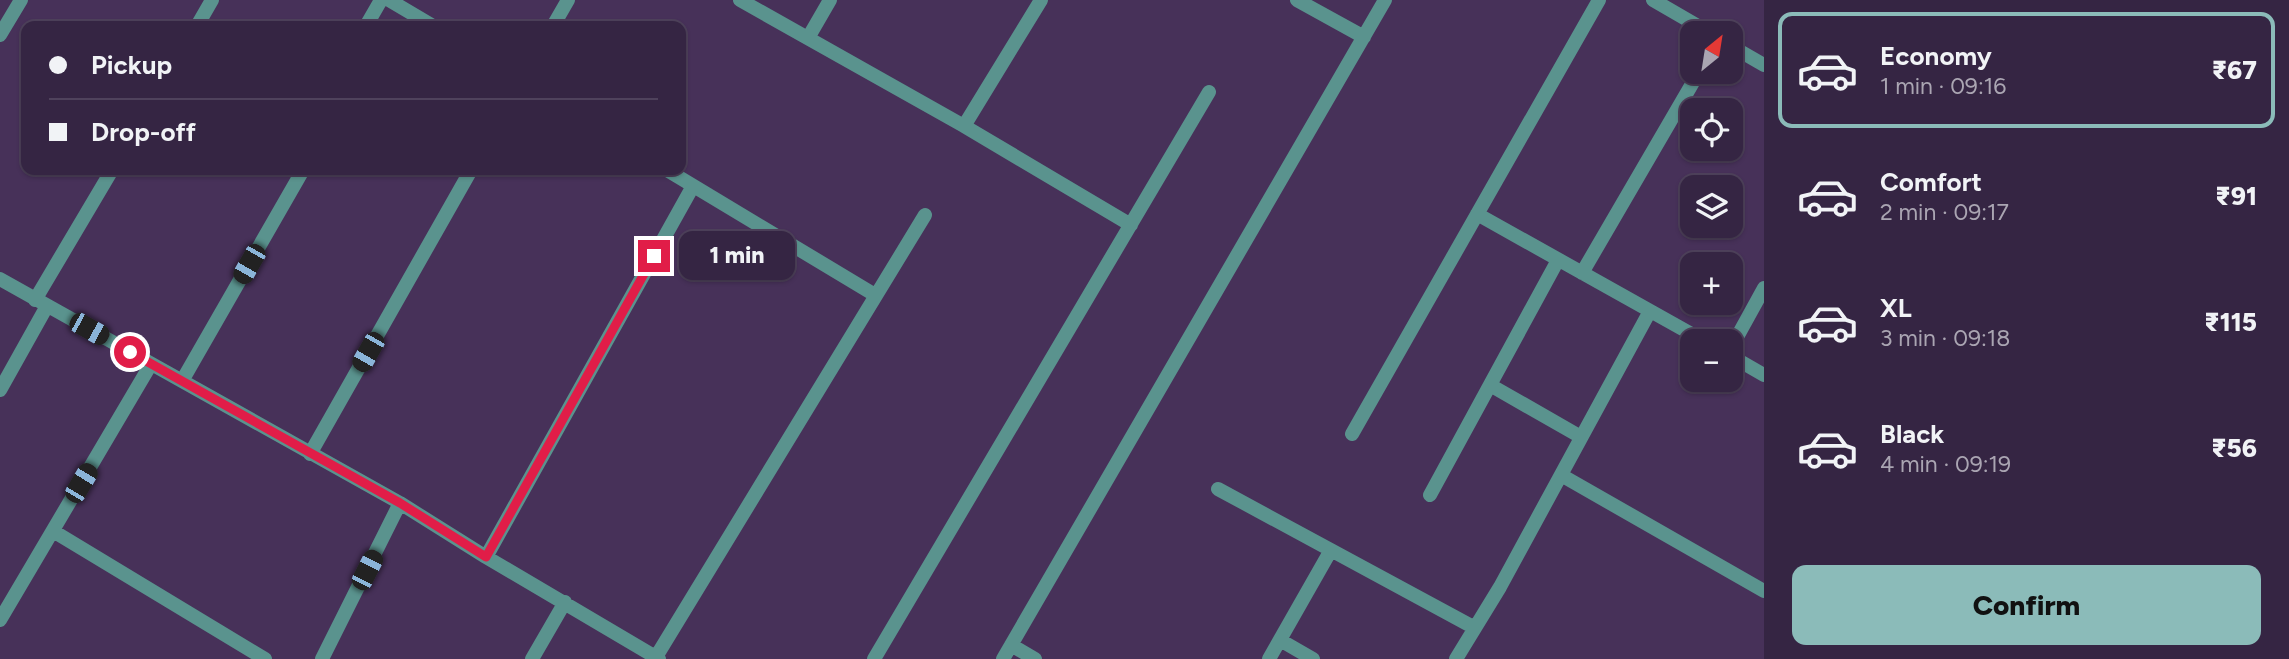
<!DOCTYPE html>
<meta charset="utf-8">
<style>
body{margin:0;font-family:Figtree,sans-serif;background:#3d2d4a;color:#f1f3f6;height:100vh;display:flex;flex-direction:column;font-size:26px;white-space:nowrap}
*{box-sizing:border-box;margin:0}
p{font-size:23px;color:#aaa5b2}
.icon{flex:none;width:38px;height:38px;fill:none;stroke:currentColor;stroke-width:2;stroke-linecap:round;stroke-linejoin:round}
.map{position:relative;flex:1;overflow:hidden}
.sheet{display:flex;flex-direction:column;background:#352543;width:525px}
.sheet>*{flex:none}
.hud{position:absolute;left:21px;top:21px;width:665px;height:154px;border-radius:14px;box-shadow:0 2px 5px #0004,0 0 0 2px #4f425c;display:grid;align-content:center;height:154px;padding:0 28px;background:#352543}
.needle{width:46px;rotate:30deg}
.tools{position:absolute;left:1680px;top:21px;display:grid;gap:14px}
.tools a{display:grid;place-items:center;width:63px;height:63px;border-radius:14px;background:#352543;box-shadow:0 2px 5px #0004,0 0 0 2px #4f425c;font-size:35px}
.end{position:absolute;width:32px;height:32px;margin:-16px;border:9px solid #e11d48;background:#fff;box-shadow:0 0 0 4px #fff}
.from{border-radius:50%}
.bubble{position:absolute;height:49px;border-radius:14px;background:#352543;box-shadow:0 2px 5px #0004,0 0 0 2px #4f425c;font-size:23px;font-weight:800;line-height:49px;text-align:center}
.car{position:absolute;width:21px;height:42px;margin:-21px -10px;border-radius:9px;box-shadow:0 0 5px 2px #0007;background:linear-gradient(#222 24%,#8ab4d8 0 40%,#222 0 76%,#8ab4d8 0 86%,#222 0)}
.hud b{display:flex;align-items:center;gap:24px;height:66px;font-size:26px}
.hud b+b{border-top:2px solid #4f425c}
.hud i{width:18px;height:18px;background:#f1f3f6}
ul{padding:12px 0 0;list-style:none}
li{display:flex;align-items:center;gap:21px;height:116px;margin:0 14px 10px;padding:0 14px;border:4px solid transparent;border-radius:14px}
li div{flex:1}
li b{display:block;font-size:26px}
li em{font-style:normal;font-weight:800}
li.on{border-color:#8bbbb9}
li>.icon{width:63px;height:63px;stroke-width:1.5}
.cta{display:flex;gap:14px;margin-top:auto;padding:14px 28px}
.cta a{flex:1;height:80px;border-radius:14px;background:#8bbbb9;color:#111;font-size:28px;font-weight:800;line-height:80px;text-align:center}
main{display:flex;flex:1;min-height:0}
.map>svg:first-child{display:block}
.lines{fill:none;stroke-linecap:round;stroke-linejoin:round}
.street{stroke:#5a938e;stroke-width:14}
.route{stroke:#e11d48;stroke-width:9}
</style>
<main>
<div class="map">
<svg width="1764" height="659" viewBox="0 0 1764 659">
<rect width="100%" height="100%" fill="#473159"/>
<g class="lines">
<path class="street" d="M389 0 433 26
M740 0 964 126 1131 225
M1297 0 1364 37
M1653 0 1710 33
M197 26 212 0
M366 26 381 0
M553 26 568 0
M0 35 21 0
M808 38 830 0
M1731 46 1764 65
M964 126 1041 0
M667 170 875 295
M1477 214 1704 341
M1582 273 1699 72
M0 279 400 503 486 557 659 659
M35 300 112 170
M1731 348 1764 288
M1731 356 1764 375
M182 381 303 170
M1490 385 1581 437
M0 390 47 306
M1352 434 1599 0
M310 454 471 170
M1561 475 1764 591
M1218 489 1475 628
M1430 495 1558 260
M53 531 265 659
M486 557 693 186
M0 620 151 364
M1280 640 1313 659
M1011 645 1035 659
M656 657 925 215
M322 659 400 503
M532 659 565 602
M874 659 1209 92
M1003 659 1385 0
M1269 659 1331 550
M1456 659 1500 587 1650 311"/>
</g>
<g class="lines">
<path class="route" d="M130 352 400 503 486 557 654 256"/>
</g>
</svg>
<div class="tools">
<a><svg class="needle" viewBox="-14 -14 28 28"><path d="M0-13l5 13h-10z" fill="#e53935"/><path d="M0 13l5-13h-10z" fill="#aaa5b2"/></svg></a>
<a><svg class="icon" aria-label="locate" viewBox="0 0 24 24"><circle cx="12" cy="12" r="6"/><path d="M12 2v4M12 18v4M2 12h4M18 12h4"/></svg></a>
<a><svg class="icon" aria-label="layers" viewBox="0 0 24 24"><path d="M12 4l9 5-9 5-9-5zM3 14l9 5 9-5"/></svg></a>
<a>+</a>
<a>−</a>
</div>
<i class="end from" style="left:130px;top:352px"></i>
<i class="end" style="left:654px;top:256px"></i>
<div class="bubble" style="left:679px;top:231px;width:116px">1 min</div>
<i class="car" style="left:249px;top:264px;rotate:210deg"></i>
<i class="car" style="left:89px;top:329px;rotate:119deg"></i>
<i class="car" style="left:368px;top:352px;rotate:210deg"></i>
<i class="car" style="left:81px;top:483px;rotate:31deg"></i>
<i class="car" style="left:367px;top:570px;rotate:27deg"></i>
<div class="hud">
<b><i class="from"></i>Pickup</b>
<b><i></i>Drop-off</b>
</div>
</div>
<section class="sheet">
<ul>
<li class="on"><svg class="icon" aria-label="car" viewBox="0 0 24 24"><path d="M5 17H2v-5l4-1 3-4h7l3 4 3 1v5h-3M9 17h6M6 11h13"/><circle cx="7" cy="17" r="2"/><circle cx="17" cy="17" r="2"/></svg><div><b>Economy</b><p>1 min · 09:16</p></div><em>₹67</em></li>
<li><svg class="icon" aria-label="car" viewBox="0 0 24 24"><path d="M5 17H2v-5l4-1 3-4h7l3 4 3 1v5h-3M9 17h6M6 11h13"/><circle cx="7" cy="17" r="2"/><circle cx="17" cy="17" r="2"/></svg><div><b>Comfort</b><p>2 min · 09:17</p></div><em>₹91</em></li>
<li><svg class="icon" aria-label="car" viewBox="0 0 24 24"><path d="M5 17H2v-5l4-1 3-4h7l3 4 3 1v5h-3M9 17h6M6 11h13"/><circle cx="7" cy="17" r="2"/><circle cx="17" cy="17" r="2"/></svg><div><b>XL</b><p>3 min · 09:18</p></div><em>₹115</em></li>
<li><svg class="icon" aria-label="car" viewBox="0 0 24 24"><path d="M5 17H2v-5l4-1 3-4h7l3 4 3 1v5h-3M9 17h6M6 11h13"/><circle cx="7" cy="17" r="2"/><circle cx="17" cy="17" r="2"/></svg><div><b>Black</b><p>4 min · 09:19</p></div><em>₹56</em></li>
</ul>
<div class="cta"><a>Confirm</a></div>
</section>
</main>
